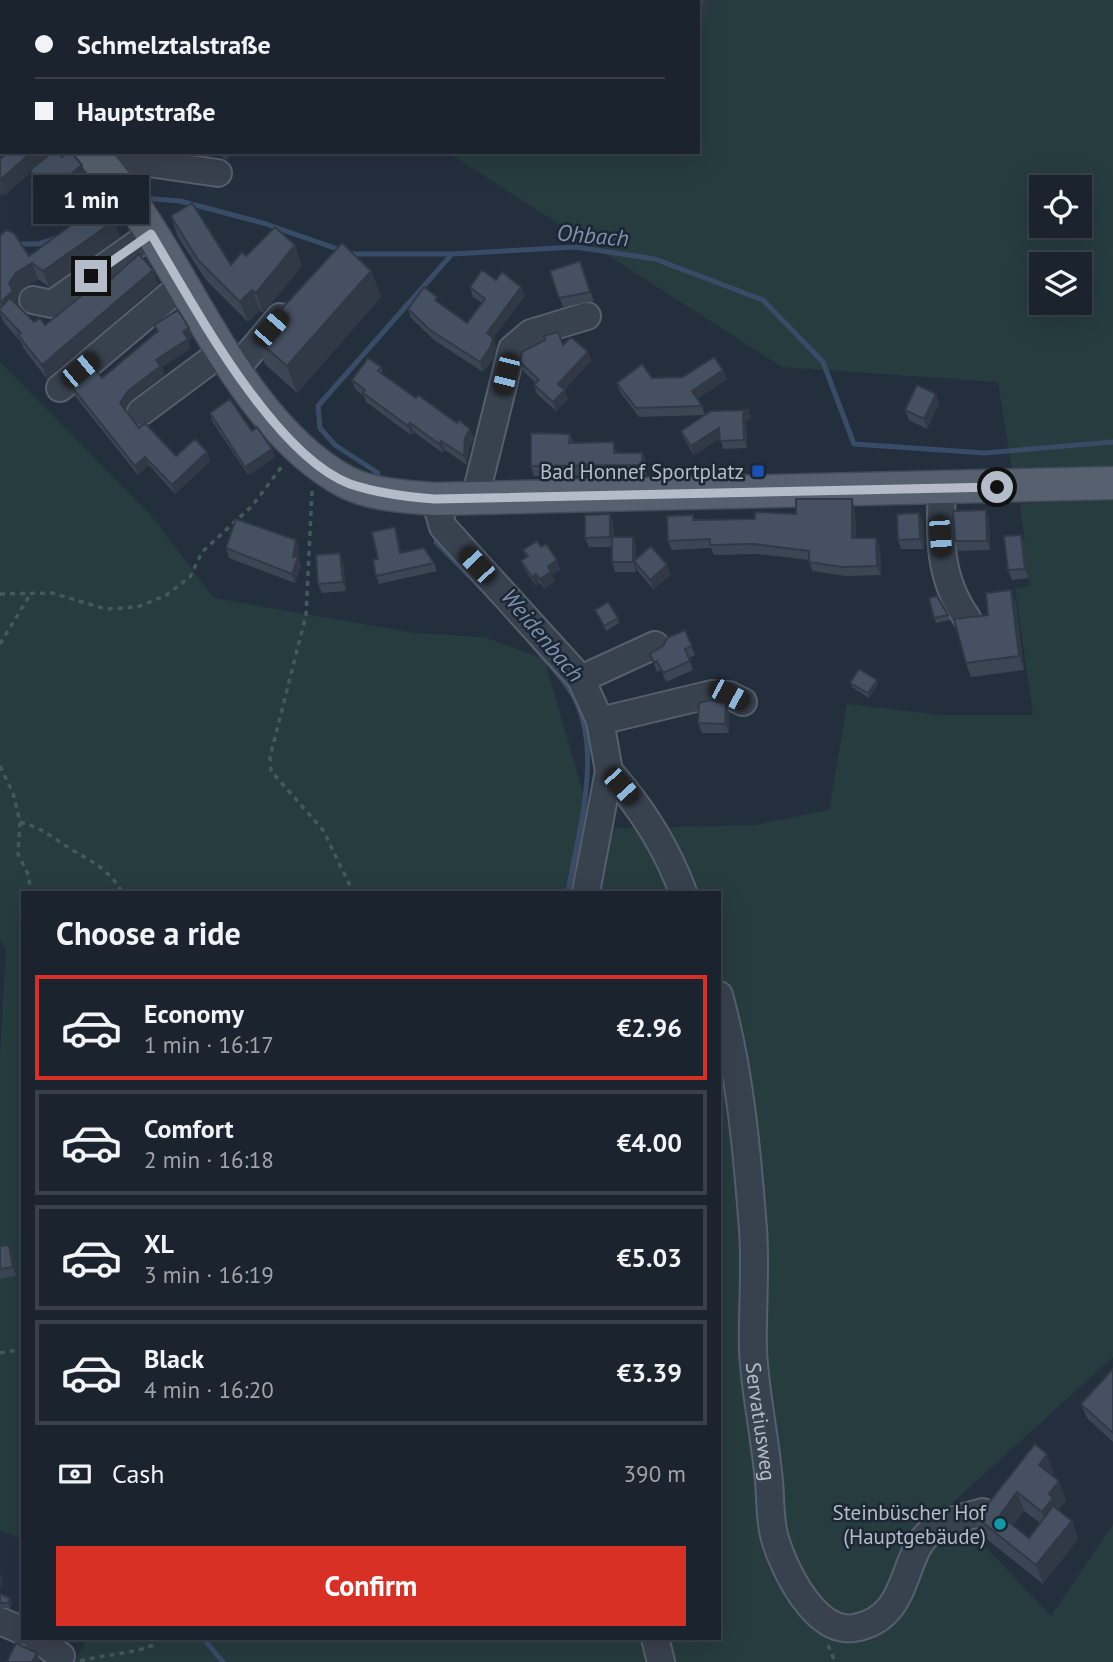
<!DOCTYPE html>
<meta charset="utf-8">
<style>
body{margin:0;font-family:"PT Sans",sans-serif;background:#242b36;color:#f1f3f6;height:100vh;display:flex;flex-direction:column;font-size:26px;white-space:nowrap}
*{box-sizing:border-box;margin:0}
p{font-size:23px;color:#a0a4aa}
.icon{flex:none;width:38px;height:38px;fill:none;stroke:currentColor;stroke-width:2;stroke-linecap:round;stroke-linejoin:round}
.map{position:relative;flex:1;overflow:hidden}
.drawer{position:absolute;left:21px;top:891px;width:700px;height:749px;display:flex;flex-direction:column;background:#1b232e;border-radius:0px;box-shadow:0 7px 28px #0002,0 0 0 2px #39404a}
.drawer>*{flex:none}
.top-card{position:absolute;left:0px;top:0px;width:700px;height:154px;box-shadow:0 7px 28px #0002,0 0 0 2px #39404a;display:grid;align-content:center;height:154px;padding:0 35px;background:#1b232e}
.buttons{position:absolute;left:1029px;top:175px;display:grid;gap:14px}
.buttons a{display:grid;place-items:center;width:63px;height:63px;border-radius:0px;background:#1b232e;box-shadow:0 7px 28px #0002,0 0 0 2px #39404a;font-size:35px}
.end{position:absolute;width:32px;height:32px;margin:-16px;border:9px solid #b4bcc9;background:#111;box-shadow:0 0 0 4px #111}
.from{border-radius:50%}
.bubble{position:absolute;height:49px;border-radius:0px;background:#1b232e;box-shadow:0 7px 28px #0002,0 0 0 2px #39404a;font-size:23px;font-weight:600;line-height:49px;text-align:center}
.car{position:absolute;width:21px;height:42px;margin:-21px -10px;border-radius:9px;box-shadow:0 0 5px 2px #0007;background:linear-gradient(#222 24%,#8ab4d8 0 40%,#222 0 76%,#8ab4d8 0 86%,#222 0)}
.top-card b{display:flex;align-items:center;gap:24px;height:66px;font-size:26px}
.top-card b+b{border-top:2px solid #39404a}
.top-card i{width:18px;height:18px;background:#f1f3f6}
ul{padding:0;list-style:none}
li{display:flex;align-items:center;gap:21px;height:105px;margin:0 14px 10px;padding:0 21px;border:4px solid #39404a;border-radius:0px}
li div{flex:1}
li b{display:block;font-size:26px}
li em{font-style:normal;font-weight:600}
li.selected{border-color:#d93025}
li>.icon{width:63px;height:63px;stroke-width:1.5}
h2{padding:0 35px;font-size:32px;line-height:84px}
.pay{display:flex;align-items:center;gap:18px;height:77px;padding:0 35px;font-size:26px}
.pay p{margin-inline-start:auto}
.action{display:flex;gap:14px;margin-top:auto;padding:14px 35px}
.action a{flex:1;height:80px;border-radius:0px;background:#d93025;color:#fff;font-size:28px;font-weight:600;line-height:80px;text-align:center}
.map>svg:first-child{display:block}
.green{fill:#263c3f;fill-rule:evenodd}
.lines{fill:none;stroke-linecap:round;stroke-linejoin:round}
.stream{stroke:#394c67;stroke-width:5}
.minor-casing{stroke:#565f6c;stroke-width:30}
.major-casing{stroke:#414a57;stroke-width:35}
.path{stroke:#44595c;stroke-width:3.5;stroke-dasharray:5 5;stroke-linecap:butt}
.minor{stroke:#38414e;stroke-width:26}
.major{stroke:#56606e;stroke-width:32}
.wall{fill:#3b4654;fill-rule:evenodd}
.shaded-wall{fill:#303945}
.building{fill:#455162;stroke:#303945;stroke-width:2}
.route{stroke:#b4bcc9;stroke-width:9}
.transit-dot{fill:#1a4fb4;stroke:#1d2633;stroke-width:2.5}
.culture-dot{fill:#0f9aa8;stroke:#1d2633;stroke-width:2.5}
.labels{text-anchor:middle;dominant-baseline:central;stroke-width:5;stroke-linejoin:round;paint-order:stroke}
.poi-label{font-size:21px;fill:#b4bcc9;stroke:#1d2633;text-anchor:end}
.street-label{font-size:21px;fill:#b4bcc9;stroke:#1d2633}
.water-label{font-size:23px;font-style:italic;fill:#7c92b1;stroke:#1d2633}
</style>
<div class="map">
<svg width="1113" height="1662" viewBox="0 0 1113 1662">
<rect width="100%" height="100%" fill="#242f3e"/>
<path class="green" d="M380 0H1113V467L1012 470 998 382 782 367 447 152H698V2ZM1041 187H1080V226H1041ZM1041 264H1080V303H1041Z
M0 362 149 513 214 598 414 633 484 637 544 659 594 829 755 825 829 810 847 704 941 715H1033L1015 588 1030 586 1020 504 1113 499V1357L948 1507 1051 1616 1113 1524V1662H75L87 1638H719V892H23V1540L0 1530V1057L6 951 0 938Z"/>
<g class="lines">
<path class="stream" d="M143 198 180 201 263 223 352 254H452L576 247 655 259 763 300 823 362 854 444 985 453 1113 442
M15 244H38L57 238
M378 473 335 445 320 428 318 406 452 254
M436 542 481 588
M528 639C541 656 557 671 569 689 606 743 578 832 568 892
M203 1638 223 1662"/>
<g class="minor-casing">
<g id="minor">
<path d="M191 0 192 2"/>
<path d="M168 2 171 0"/>
<path d="M93 155 218 173"/>
<path d="M33 300 52 304 151 234"/>
<path d="M236 369 280 317"/>
<path d="M60 388 182 285"/>
<path d="M141 412 223 351"/>
<path d="M942 488C940 536 938 577 967 618"/>
<path d="M475 498 512 349 531 333 587 316"/>
<path d="M435 499 443 527 581 679 600 721 609 771 586 892"/>
<path d="M581 679 655 645"/>
<path d="M600 721 712 694 729 695 743 702"/>
<path d="M609 771C642 808 666 846 683 892"/>
<path id="s1" d="M719 995C740 1071 747 1151 753 1229 756 1270 752 1311 753 1351 755 1391 764 1432 768 1472 771 1492 769 1515 774 1535 782 1566 814 1634 854 1628 910 1619 901 1557 929 1533 943 1521 966 1517 983 1512"/>
<path d="M0 1621 23 1631"/>
<path d="M36 1638 61 1656"/>
<path d="M655 1638 661 1662"/>
</g>
</g>
<g class="major-casing">
<path id="major" d="M0 49 2 51
M91 152C107 171 123 190 137 210 197 298 249 430 346 482 371 495 407 497 435 499L1113 483"/>
</g>
<path class="path" d="M312 491 306 615 270 757 271 771 323 830 353 892
M0 594 52 593 106 609 137 607 165 596 190 577 202 552 252 506 283 465
M0 644 31 593
M0 766 13 793 20 822 18 854 29 876 30 892
M20 822C41 828 46 833 63 844 88 861 105 864 122 892
M0 1353 23 1349
M828 1645 835 1662
M80 1661C106 1654 133 1654 156 1644L157 1638"/>
<use href="#minor" class="minor"/>
<use href="#major" class="major"/>
</g>
<path class="wall" d="M0 78 2 80V98L0 99Z
M206 152H233L227 160 215 152 210 156Z
M0 159 91 192 57 220 40 197 31 172 5 195 4 193 0 196Z
M171 216 231 265 246 256 302 266 263 313 260 310 248 322 206 280 178 237Z
M114 221 120 237 49 287 38 279 22 289 16 298 19 307 34 322 45 325 99 290 153 270 158 284 47 379 24 349 21 342 4 323 0 313V236L29 256Z
M580 261 594 301 563 307 550 271Z
M371 271 381 297 297 393 265 364 255 338Z
M496 280 525 296 493 338 496 347 494 358 483 372 434 340 411 318 408 309 439 303 467 323 482 303 473 297 470 287Z
M154 325 192 337 188 340 191 348 162 367 164 375 132 399 125 410 139 428 176 456 207 452 210 461 175 494 149 465 138 475 75 396 72 387 102 378 157 332Z
M563 345 588 352 591 361 564 390 568 399 556 411 537 394 534 385 536 383 523 371 520 362Z
M381 367 383 374 416 398 474 438 469 448 467 465 445 450 443 453 414 432 411 435 366 402 364 396 355 389 352 380Z
M723 370 727 379 697 399 702 406 705 415 748 410 751 418 746 421 747 448 723 449 720 438 694 455 684 439 681 431 705 415 639 417 620 392 617 383 652 378 683 377Z
M939 403 927 429 909 420 905 410Z
M210 413 252 431 275 457 248 475 212 421Z
M570 434 573 443 617 451V453H642L646 462V475L534 476 531 466Z
M855 509 856 538 880 547 881 575 846 576 812 571 809 560 757 554 714 555 711 548 672 550 668 541 693 515 695 520 755 519Z
M610 514 613 523 614 537 636 547V559L671 575 653 589 637 570 636 567V572H615L612 562V547H589L585 538Z
M989 519 990 550 958 551 955 541Z
M923 522 924 549H901L898 540Z
M1021 535 1025 544 1029 578 1012 580 1008 570Z
M398 536 401 553 434 563 437 571 379 584 376 576 378 559Z
M296 540 299 549 298 558 301 566 295 583 229 558 226 548Z
M541 547 557 560 560 570 552 575 555 581 544 589 540 583 536 586 525 570 521 561 526 557 523 550Z
M340 553 343 562 346 591 322 593 318 584Z
M1016 604 1024 670 971 677 966 663 988 615Z
M595 610 618 618 619 623 606 631Z
M948 615 950 620 936 623 934 618Z
M685 630 695 655 689 658 693 670 666 682 661 670 657 672 650 654Z
M850 683 878 684 869 698 852 687Z
M726 703 729 713V733H702L698 723Z
M0 1246 12 1254 16 1276 0 1279Z
M1113 1369V1442L1087 1418 1081 1404Z
M1054 1473 1052 1475 1066 1500 1058 1510 1072 1521 1078 1539 1043 1584 979 1533 972 1514ZM1024 1511 1040 1523 1029 1538 1013 1525Z
M0 1594 12 1603 10 1608H0Z"/>
<path class="shaded-wall" d="M137 0H151V2H135Z
M705 0H708L710 6 698 34V16Z
M32 152H53L5 195 0 180Z
M224 152H233L227 160Z
M82 165 91 192 57 220 48 193Z
M0 183 4 193 0 196Z
M114 221 120 237 49 287 43 271Z
M295 245 302 266 263 313 256 293Z
M32 263 38 279 22 289 16 298 19 307 7 318 1 302 9 283 16 273Z
M153 270 158 284 47 379 42 365Z
M371 271 381 297 297 393 287 366Z
M521 287 525 296 493 338 496 347 494 358 483 372 480 362 487 333Z
M252 290 260 310 248 322 240 302Z
M189 328 192 337 188 340 191 348 162 367 164 375 132 399 123 412 120 403 128 391 183 332Z
M588 352 591 361 561 393 558 384Z
M723 370 727 379 695 400 692 391Z
M565 390 568 399 556 411 553 402Z
M936 394 939 403 927 429 924 419Z
M748 410 751 418 746 421 747 448 744 440 743 413Z
M410 423 414 432 411 435 408 426Z
M719 428 722 436 694 455 691 446Z
M470 429 474 438 469 448 467 465 464 456 465 438Z
M441 441 445 450 443 453 439 444Z
M272 449 275 457 248 475 245 467Z
M207 452 210 461 175 494 172 485Z
M642 453 646 462V475L642 465Z
M145 457 149 465 138 475 135 466Z
M852 499 855 509 856 548 852 538Z
M986 510 989 519 990 550 987 541Z
M919 513 923 522 924 549 920 539Z
M610 514 613 523 614 547 610 537Z
M1021 535 1025 544 1029 578 1025 569Z
M633 537 636 547V564L634 561 636 567V572L633 562Z
M876 538 880 547 881 575 877 566Z
M296 540 299 549 298 558 301 566 295 583 292 574 293 557Z
M340 553 343 562 346 591 343 582Z
M557 560 560 570 552 575 555 581 544 589 540 579 548 566Z
M667 565 671 575 653 589 650 580Z
M536 574 540 583 536 586 532 577Z
M1011 590 1016 604 1024 670 1019 656Z
M877 680 878 684 869 698 868 693Z
M726 703 729 713V733L725 724Z
M719 1079 722 1101 719 1094Z
M9 1245 12 1254 16 1276 13 1267Z
M1047 1454 1054 1473 1046 1484 1039 1465Z
M1059 1481 1066 1500 1058 1510 1049 1531 1042 1512 1049 1494Z
M1017 1492 1024 1511 1006 1533 1000 1515Z
M1072 1521 1078 1539 1043 1584 1036 1565Z
M0 1573 3 1582 0 1589Z
M10 1598 12 1603 10 1608 8 1603Z
M37 1653 40 1662H32Z"/>
<path class="building" d="M22 0H54L55 2H23Z
M120 0H137L135 2H121Z
M678 0H705L698 16V2H678Z
M2 114V129L0 127V115Z
M9 152H32L0 180V159Z
M53 152H58L62 157 67 152H71L82 165 48 193 30 170Z
M101 203 114 221 43 271 32 263 16 273 9 283 13 291 1 302 0 301V236L6 230 14 233 29 256Z
M192 203 231 265 242 252 246 256 275 227 295 245 256 293 252 290 240 302 198 260 171 216Z
M342 243 371 271 287 366 255 338Z
M139 254 153 270 42 365 18 335 21 333 0 311V308L10 298 34 322 40 318 45 325 95 285 99 290Z
M580 261 590 292 559 298 550 271Z
M482 270 496 280 502 272 521 287 487 333 493 338 490 348 480 362 430 330 408 309 424 287 437 297 435 300 467 323 485 299 470 287Z
M178 310 189 328 183 332 188 339 156 360 161 366 128 391 120 403 139 428 145 423 176 456 195 439 207 452 172 485 145 457 135 466 72 387 94 368 102 378 158 331 154 325Z
M558 332 563 345 571 337 588 352 558 384 565 390 553 402 534 385 539 380 520 362 522 352 545 340 544 336Z
M714 357 723 370 692 391 702 406 636 408 617 383 642 364 652 378 683 377Z
M368 358 381 367 378 371 416 398 418 395 457 423 459 420 470 429 465 438 464 456 441 441 439 444 410 423 408 426 363 393 365 390 352 380Z
M917 385 936 394 924 419 905 410Z
M230 399 252 431 257 427 272 449 245 467 210 413Z
M748 410 743 413 744 440 720 441 719 428 691 446 681 431 711 411Z
M531 433 570 434 569 443 614 442V453H642V465L531 466Z
M796 499H852V538H876L877 566 842 567 809 562V551L753 544 710 545V539L668 541 667 516 693 515V520L755 519V512L796 514Z
M986 510 987 541H955L953 511Z
M919 513 920 539 898 540 897 514Z
M610 514V537L585 538V515Z
M236 519 296 540 293 557H298L292 574 226 548Z
M395 527 400 553 424 548 434 563 376 576 373 560 378 559 372 532Z
M1021 535 1025 569 1008 570 1004 536Z
M612 537H633V562H612Z
M537 541 541 547 546 544 557 560 548 566 551 572 540 579 536 574 532 577 521 561 528 556 523 550Z
M651 546 667 565 650 580 634 561Z
M340 553 343 582 318 584 316 555Z
M1011 590 1019 656 966 663 954 619 988 615 986 593Z
M937 596 948 615 934 618 929 598Z
M608 602 618 618 604 626 595 610Z
M685 630 692 646 685 649 690 661 663 673 657 661 654 663 650 654 664 645 667 638Z
M859 669 877 680 868 693 850 683Z
M710 700 726 703 725 724 698 723 699 703Z
M9 1245 13 1267 0 1269V1246Z
M1113 1369V1433L1081 1404Z
M1035 1444 1047 1454 1039 1465 1059 1481 1049 1494 1053 1498 1042 1512 1017 1492 1000 1515 1029 1538 1053 1506 1072 1521 1036 1565 972 1514 987 1505Z
M0 1594 10 1598 8 1603H0Z
M16 1643 37 1653 32 1662H7Z"/>
<g class="lines">
<path class="route" d="M91 276 151 234C193 304 273 455 350 484 377 493 406 497 435 499L997 487"/>
</g>
<rect class="transit-dot" x="751" y="464" width="14" height="14" rx="3.5"/>
<circle class="culture-dot" cx="1000" cy="1524" r="7"/>
<g class="labels">
<g class="poi-label">
<text x="744" y="471">Bad Honnef Sportplatz</text>
<text x="986" y="1512">Steinbüscher Hof<tspan x="986" dy="24">(Hauptgebäude)</tspan></text>
</g>
<g class="street-label">
<text stroke="none"><textPath href="#s1" startOffset="430">Servatiusweg</textPath></text>
</g>
<g class="water-label">
<text transform="translate(593 235) rotate(5)">Ohbach</text>
<text transform="translate(543 635) rotate(50)">Weidenbach</text>
</g>
</g>
</svg>
<div class="buttons">
<a><svg class="icon" aria-label="locate" viewBox="0 0 24 24"><circle cx="12" cy="12" r="6"/><path d="M12 2v4M12 18v4M2 12h4M18 12h4"/></svg></a>
<a><svg class="icon" aria-label="layers" viewBox="0 0 24 24"><path d="M12 4l9 5-9 5-9-5zM3 14l9 5 9-5"/></svg></a>
</div>
<i class="end from" style="left:997px;top:487px"></i>
<i class="end" style="left:91px;top:276px"></i>
<div class="bubble" style="left:33px;top:175px;width:116px">1 min</div>
<i class="car" style="left:271px;top:328px;rotate:41deg"></i>
<i class="car" style="left:80px;top:370px;rotate:50deg"></i>
<i class="car" style="left:506px;top:374px;rotate:194deg"></i>
<i class="car" style="left:940px;top:536px;rotate:176deg"></i>
<i class="car" style="left:477px;top:565px;rotate:317deg"></i>
<i class="car" style="left:729px;top:695px;rotate:118deg"></i>
<i class="car" style="left:621px;top:786px;rotate:138deg"></i>
<div class="top-card">
<b><i class="from"></i>Schmelztalstraße</b>
<b><i></i>Hauptstraße</b>
</div>
<section class="drawer">
<h2>Choose a ride</h2>
<ul>
<li class="selected"><svg class="icon" aria-label="car" viewBox="0 0 24 24"><path d="M5 17H2v-5l4-1 3-4h7l3 4 3 1v5h-3M9 17h6M6 11h13"/><circle cx="7" cy="17" r="2"/><circle cx="17" cy="17" r="2"/></svg><div><b>Economy</b><p>1 min · 16:17</p></div><em>€2.96</em></li>
<li><svg class="icon" aria-label="car" viewBox="0 0 24 24"><path d="M5 17H2v-5l4-1 3-4h7l3 4 3 1v5h-3M9 17h6M6 11h13"/><circle cx="7" cy="17" r="2"/><circle cx="17" cy="17" r="2"/></svg><div><b>Comfort</b><p>2 min · 16:18</p></div><em>€4.00</em></li>
<li><svg class="icon" aria-label="car" viewBox="0 0 24 24"><path d="M5 17H2v-5l4-1 3-4h7l3 4 3 1v5h-3M9 17h6M6 11h13"/><circle cx="7" cy="17" r="2"/><circle cx="17" cy="17" r="2"/></svg><div><b>XL</b><p>3 min · 16:19</p></div><em>€5.03</em></li>
<li><svg class="icon" aria-label="car" viewBox="0 0 24 24"><path d="M5 17H2v-5l4-1 3-4h7l3 4 3 1v5h-3M9 17h6M6 11h13"/><circle cx="7" cy="17" r="2"/><circle cx="17" cy="17" r="2"/></svg><div><b>Black</b><p>4 min · 16:20</p></div><em>€3.39</em></li>
</ul>
<div class="pay"><svg class="icon" aria-label="cash" viewBox="0 0 24 24"><path d="M3 7h18v10H3z"/><circle cx="12" cy="12" r="2"/></svg>Cash<p>390 m</p></div>
<div class="action"><a>Confirm</a></div>
</section>
</div>
